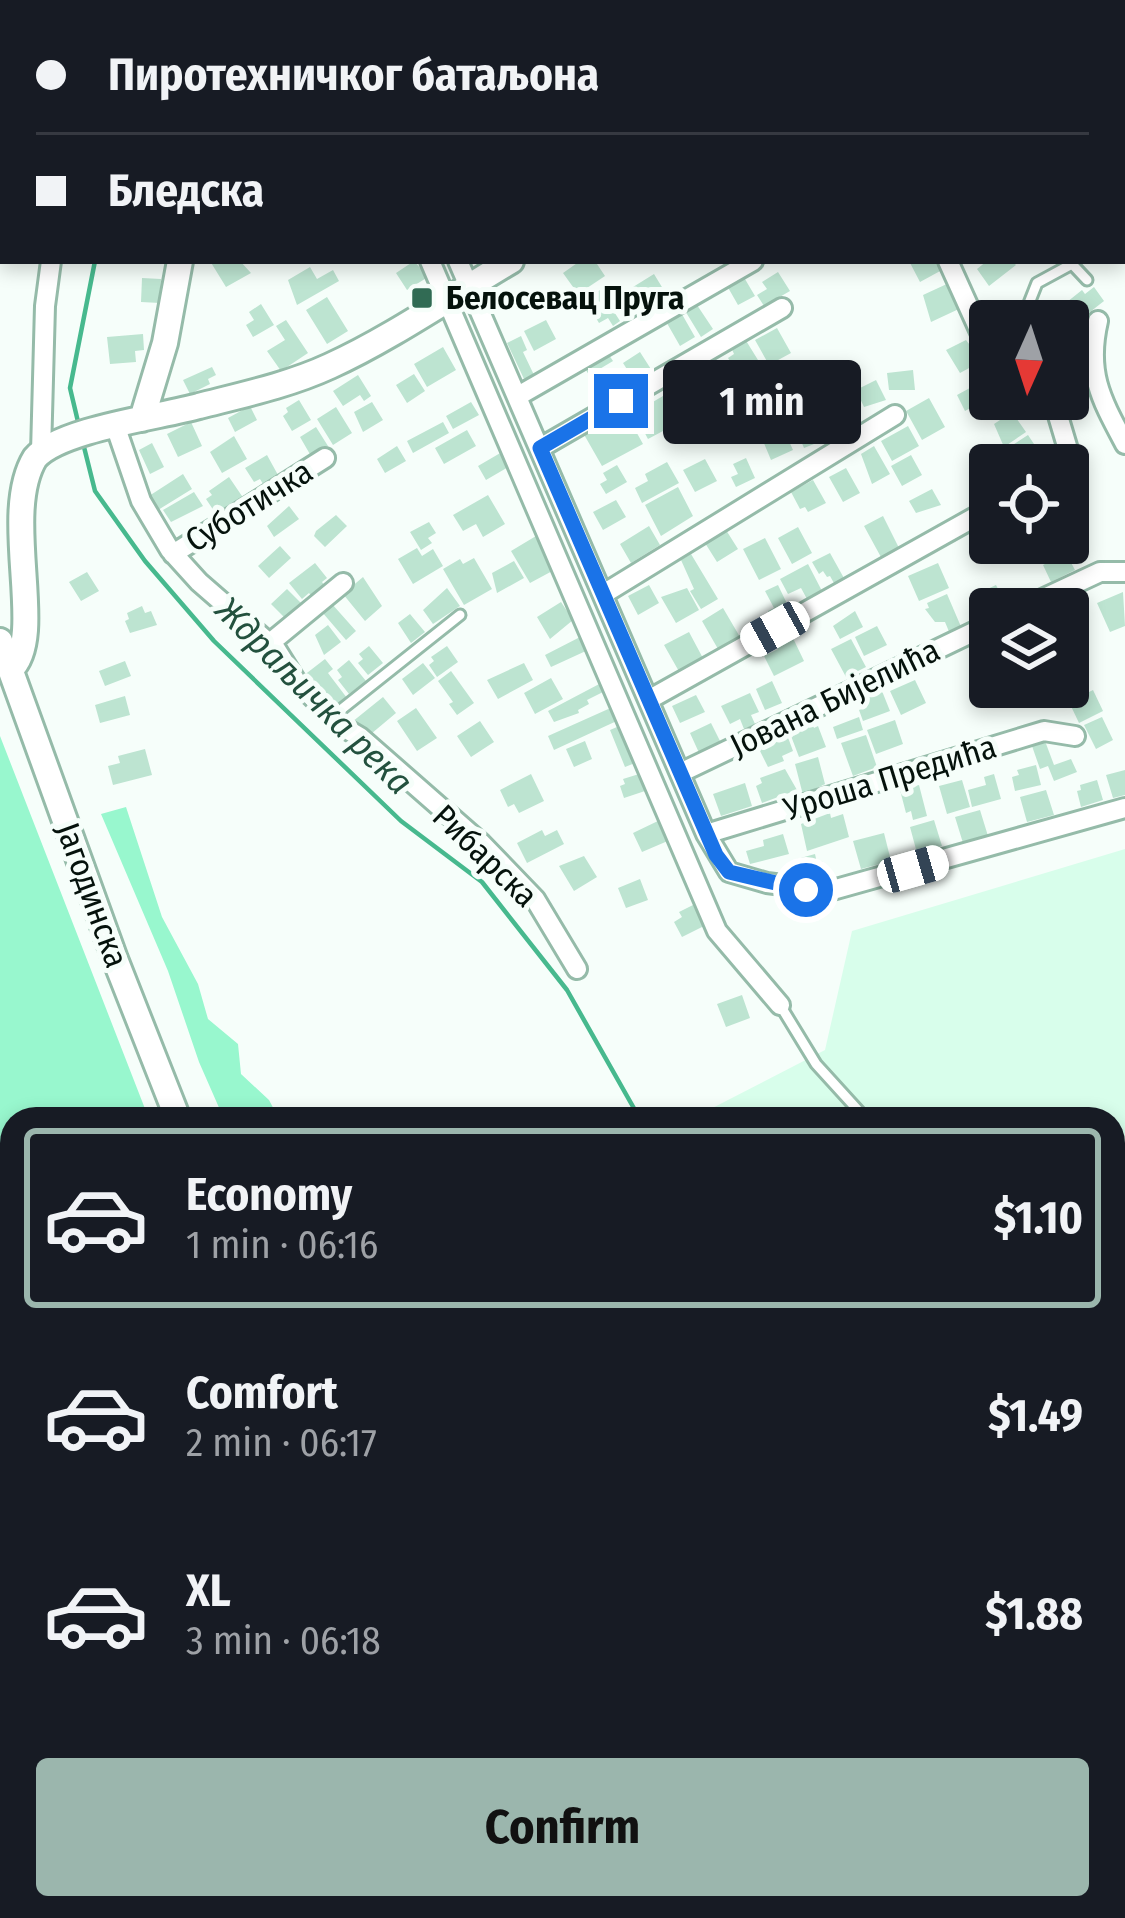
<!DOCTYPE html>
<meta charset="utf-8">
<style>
body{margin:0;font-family:"Fira Sans Condensed",sans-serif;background:#20242c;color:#f1f3f6;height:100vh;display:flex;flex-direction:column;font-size:45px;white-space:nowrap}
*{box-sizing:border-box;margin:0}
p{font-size:39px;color:#9ea1a6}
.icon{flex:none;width:66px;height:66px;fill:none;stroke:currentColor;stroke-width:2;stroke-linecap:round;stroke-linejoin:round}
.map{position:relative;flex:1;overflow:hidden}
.details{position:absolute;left:0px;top:1107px;width:1125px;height:813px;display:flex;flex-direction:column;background:#171b24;border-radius:36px 36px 0 0;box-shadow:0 6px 18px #0003}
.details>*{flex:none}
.guide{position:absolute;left:0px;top:0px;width:1125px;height:264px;box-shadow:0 6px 18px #0003;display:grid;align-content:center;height:264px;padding:0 36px;background:#171b24}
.needle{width:78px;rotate:183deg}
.fabs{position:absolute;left:969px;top:300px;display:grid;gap:24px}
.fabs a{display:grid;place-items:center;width:120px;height:120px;border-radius:12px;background:#171b24;box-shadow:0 6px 18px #0003;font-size:60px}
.end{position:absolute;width:54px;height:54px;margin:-27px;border:15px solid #1a73e8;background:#fff;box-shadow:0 0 0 6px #fff}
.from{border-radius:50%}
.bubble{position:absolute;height:84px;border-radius:12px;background:#171b24;box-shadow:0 6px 18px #0003;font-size:39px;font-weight:700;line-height:84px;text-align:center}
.car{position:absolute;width:36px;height:72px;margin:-36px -18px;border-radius:15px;box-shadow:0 0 9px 3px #0007;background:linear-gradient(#fff 24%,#345 0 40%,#fff 0 76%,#345 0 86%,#fff 0)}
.guide b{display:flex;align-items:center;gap:42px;height:114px;font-size:45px}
.guide b+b{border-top:3px solid #363941}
.guide i{width:30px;height:30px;background:#f1f3f6}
ul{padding:21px 0 0;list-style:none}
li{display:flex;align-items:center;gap:36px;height:180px;margin:0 24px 18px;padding:0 12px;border:6px solid transparent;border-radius:12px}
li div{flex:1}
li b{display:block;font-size:45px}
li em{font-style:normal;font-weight:700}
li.on{border-color:#9bb6ad}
li>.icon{width:108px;height:108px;stroke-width:1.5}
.action{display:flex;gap:24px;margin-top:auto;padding:24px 36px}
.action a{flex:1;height:138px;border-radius:12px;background:#9bb6ad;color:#111;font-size:48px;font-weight:700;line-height:138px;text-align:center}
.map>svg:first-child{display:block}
.built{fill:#d8feeb}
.green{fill:#98f7ce}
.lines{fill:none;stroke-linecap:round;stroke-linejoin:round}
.stream{stroke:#47b98e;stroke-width:4.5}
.building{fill:#bde4d1}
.lane-casing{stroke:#95bba9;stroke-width:15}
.street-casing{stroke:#95bba9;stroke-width:24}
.secondary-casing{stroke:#95bba9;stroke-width:30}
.lane{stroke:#fff;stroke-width:9}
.street{stroke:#fff;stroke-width:18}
.secondary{stroke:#fff;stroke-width:24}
.route{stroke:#1a73e8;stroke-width:15}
.poi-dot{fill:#316b54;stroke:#f6fefa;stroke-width:4.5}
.labels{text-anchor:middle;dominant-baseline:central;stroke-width:10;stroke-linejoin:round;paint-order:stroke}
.poi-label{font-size:33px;font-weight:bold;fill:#05120c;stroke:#f6fefa;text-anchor:start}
.street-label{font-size:33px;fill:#05120c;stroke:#f6fefa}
.water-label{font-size:36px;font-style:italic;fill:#23513e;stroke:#f6fefa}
</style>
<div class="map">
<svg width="1125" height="1918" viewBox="0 0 1125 1918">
<rect width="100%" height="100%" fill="#f6fefa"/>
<path class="built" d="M1125 849V1918H583L580 1908H1113V1119H691L825 1050 852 931Z"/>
<path class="green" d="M0 736 149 1119H12V1908H331L333 1918H0Z
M126 807 162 917 198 984 208 1019 238 1044 241 1074 269 1100 279 1119H224L199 1062 168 971 101 814Z
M462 1908H621L623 1918H457Z"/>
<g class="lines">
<path class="stream" d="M128 0 129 3
M79 426 70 388 95 261
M83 443 95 491 145 561 214 641 401 821 482 882 567 990 640 1119
M1113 1717H1125"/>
</g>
<path class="building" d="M210 261H240L251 273 226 287Z
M414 261 428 277 407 290 396 273Z
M580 261H595L605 276 578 294 563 273Z
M909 261H937L942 270 920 282Z
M987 261H1012L1016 265 989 286 977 269Z
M310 267 317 279 333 270 339 281 297 305 288 280Z
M778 272 790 291 764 306 757 295 767 289 762 282Z
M654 274 668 297 646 310 633 287Z
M742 274 755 296 738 305 726 284Z
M142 278 161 279 160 303 141 302Z
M949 283 961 308 931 322 923 295Z
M1094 287 1104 301 1081 319 1067 302 1082 290 1085 294Z
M600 290 620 321 613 326 608 318 599 323 585 300Z
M327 297 348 331 327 344 306 310Z
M695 302 713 329 701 337 684 309Z
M261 304 274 325 253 337 246 325 254 320 249 312Z
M679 309 695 337 680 346 664 318Z
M286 320 308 353 281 371 267 351 285 340 276 326Z
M546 320 556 339 534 351 524 331Z
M777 328 791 353 769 365 755 340Z
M143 334 144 350 135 351 136 362 110 364 107 337Z
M521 336 527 350 523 352 534 375 524 379 507 343Z
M745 339 766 373 745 385 728 358 734 354 731 347Z
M966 340 982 361 960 373 946 350Z
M443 347 456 370 427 387 414 364Z
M607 352 613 361 598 370 614 396 606 402 584 367Z
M640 352 656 377 639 388 623 363Z
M828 364 839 389 824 396 813 371Z
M212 367 216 375 208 379 210 384 190 394 183 380Z
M913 370 915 390H889L887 373Z
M700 373 715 397 692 411 677 387Z
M414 374 425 391 407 403 396 385Z
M358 375 371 396 364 401 360 395 343 406 333 391Z
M767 377 776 392 746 409 737 394Z
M990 377V397L965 411 957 395Z
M876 380 886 400 864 407 856 390Z
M663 396 678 423 648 439 634 413Z
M929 398 945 427 922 440 906 411Z
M299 400 311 420 292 431 283 416 288 412 286 408Z
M372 402 383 420 363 432 354 412Z
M471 402 479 415 453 429 446 416Z
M835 404 838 409 850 404 859 424 835 434 821 410Z
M250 406 257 420 235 432 228 418Z
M336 407 352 433 333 445 317 419Z
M623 408 643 444 602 466 582 431Z
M1012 412 1026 432 1004 447 994 424Z
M814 416 824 440 804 448 794 425Z
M191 422 202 446 178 457 167 434Z
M443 422 449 433 413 453 407 441Z
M782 426 793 450 771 460 761 436Z
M908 426 919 446 892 461 881 441Z
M316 427 328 446 311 456 300 437Z
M467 430 476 446 444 464 435 448Z
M1028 435 1040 453 1022 465H1011L1002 452Z
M234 436 247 459 222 473 210 452Z
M152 443 164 467 150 474 139 450Z
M397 446 406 461 385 473 377 459Z
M874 446 890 474 872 484 861 454Z
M502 452 510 466 486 480 478 466Z
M267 455 278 475 263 484 260 479 254 482 245 468Z
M911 455 922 475 902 486 891 466Z
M746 458 755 478 736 487 731 477 738 474 733 464Z
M705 459 717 481 695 492 683 470Z
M667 462 679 483 642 503 635 488 648 481 645 474Z
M617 465 627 482 606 494 600 484 607 480 603 473Z
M846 468 860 493 843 502 829 477Z
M183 474 192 489 158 510 149 496Z
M229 477 244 499 218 517 206 499 212 495 209 491Z
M813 480 826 503 808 512 805 507 800 509 791 492Z
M678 487 693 516 661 536 645 505Z
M932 489 941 505 916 513 909 501Z
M194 492 203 506 171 522 163 510Z
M488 495 505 524 483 537 476 524 463 531 453 515Z
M616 500 626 517 603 530 593 512Z
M289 506 299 519 274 537 267 526Z
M336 515 347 526 325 547 314 536 316 531Z
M883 516 900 550 882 559 864 526Z
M429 522 436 533 428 538 432 543 421 550 410 532Z
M649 526 660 545 631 563 620 544Z
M798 527 812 553 792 564 778 538Z
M726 530 738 549 717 562 705 543Z
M536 536 556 569 530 583 511 551Z
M765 538 781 569 759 580 743 549Z
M280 546 291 558 269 578 258 566Z
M417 548 422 556 433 549 443 566 413 584 398 559Z
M830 553 845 580 835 585 830 576 827 577 823 571 819 574 812 562Z
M1066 553 1075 570 1051 582 1043 565Z
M691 554 718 599 701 609 690 591 694 589 681 560Z
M474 558 492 589 464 605 443 569 460 559 463 564Z
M514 561 524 578 497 593 492 573Z
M315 563 327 578 322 582 325 586 312 597 309 593 302 599 289 583Z
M938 563 949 588 919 601 908 576Z
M808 564 822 591 807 599 801 588 788 594 780 579Z
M87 572 99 591 81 601 69 582Z
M363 577 382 606 365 621 343 594Z
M649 585 659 603 638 615 628 596Z
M778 585 792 614 774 623 768 611 774 608 765 591Z
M996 585 1008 609H990V621L977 594Z
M447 588 460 606 433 624 423 610Z
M687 588 699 610 676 623 661 597Z
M287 589 302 604 286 619 271 604Z
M1123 592 1125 626 1110 632 1097 603Z
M947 594 962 629 950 634 945 622H935L925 609 929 608 927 603Z
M561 602 573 620 550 639 537 617Z
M332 604 356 631 346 640 322 612Z
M142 606 145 613 151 611 157 625 130 633 125 621 129 619 127 613Z
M723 608 740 637 718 649 702 621Z
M855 611 863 627 840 639 833 626Z
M410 614 425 632 411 643 398 623Z
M328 625 341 642 324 655 315 635Z
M877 626 887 645 864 656 855 637Z
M689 632 705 662 681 675 664 645Z
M582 636 588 650 551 667 545 655Z
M792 636 804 661 774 676 764 656 778 649 775 644Z
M851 639 866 667 846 677 831 649Z
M369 646 383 663 368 675 358 663 363 659 359 654Z
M447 646 458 662 437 677 429 665 434 661 431 657Z
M325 659 333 669 328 673 347 698 330 710 303 676Z
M349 660 366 681 349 694 338 680 342 677 337 670Z
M125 661 131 676 105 686 99 671Z
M423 663 435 678 413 695 402 679Z
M524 663 533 680 498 699 487 680Z
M451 671 474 703 457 715 449 704 453 702 438 681Z
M551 678 563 699 535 714 524 693Z
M915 680 926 703 901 715 890 691Z
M772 681 782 703 765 710 756 689Z
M603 682 607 690 587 700 589 704 578 710 579 713 554 722 548 711Z
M1093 690 1103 711 1079 723 1069 702Z
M882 691 890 711 863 721 859 710 867 707 863 698Z
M750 693 759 712 751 715 755 724 744 729 740 719 730 724 721 706Z
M696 695 705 712 680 723 672 706Z
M125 696 130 715 100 723 95 705Z
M383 697 396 713 365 739 352 722Z
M615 706 621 719 554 750 548 736Z
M416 708 437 738 417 751 397 721Z
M859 717 863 730 837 739 833 727Z
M1102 717 1113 740 1096 749 1084 725Z
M810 719 814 728 818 726 826 747 799 757 788 728Z
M895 720 903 744 876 754 867 730Z
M480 721 494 742 471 757 457 736Z
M711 723 722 745 700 755 690 733Z
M624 724 640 761 625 767 610 730Z
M786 732 793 751 782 756 784 761 768 767 757 745Z
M866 735 877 767 853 776 841 743Z
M585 741 592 759 574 767 566 749Z
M1045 741 1054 765 1071 759 1077 772 1054 781 1048 766 1040 769 1032 746Z
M145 749 152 775 113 785 108 766 120 763 118 756Z
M818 757 825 784 803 795 795 764Z
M1036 765 1041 785 1015 791 1012 777 1019 775 1017 770Z
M785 769 797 790 762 803 756 786 762 783 760 778Z
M1125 770V795L1113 798 1106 775Z
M531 774 544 801 519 813 514 804 508 807 500 790Z
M639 774 645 791 624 798 620 786 625 784 623 779Z
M994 774 1001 799 972 807 968 790 986 785 984 777Z
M962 780 970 807 947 814 939 786Z
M1097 780 1103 800 1081 807 1077 791 1081 790 1080 785Z
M745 783 752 806 721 816 713 794Z
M919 785 927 816 913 820 911 811 906 813 900 790Z
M1046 790 1054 815 1027 822 1020 797Z
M980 810 988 836 963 843 955 817Z
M830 813 831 818 843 814 849 837 807 851 801 824Z
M660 820 670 840 642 852 633 833Z
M934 820 942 846 917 853 910 827Z
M542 830 545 836 557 830 564 844 527 863 517 843Z
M884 833 891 861 861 869 853 841Z
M783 834 789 854 750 864 746 851 764 846 763 840Z
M815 854 817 863 822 861 826 873 803 879 797 859Z
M584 856 597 877 574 891 559 866Z
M640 879 648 900 626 908 618 888Z
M693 905 704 926 682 937 674 922 682 917 679 912Z
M742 995 750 1018 726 1027 717 1004Z"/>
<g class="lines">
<g class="lane-casing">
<path id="lane" d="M943 0 944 3
M1022 321 1037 283 1072 264 1087 280
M333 716 460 615
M780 1005 816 1064 866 1119
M1113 1412 1125 1435
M708 1908 723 1918
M409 1918 415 1908
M755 1918 769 1908"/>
</g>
<g class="street-casing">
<path id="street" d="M325 0 326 3
M757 0 759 3
M452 3 457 0
M686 3 691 0
M1122 188 1125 191
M430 261 717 931 780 1005
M458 261 706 834 729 872 767 883 829 891 1125 808
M948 261 990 354
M1098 321C1086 373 1101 399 1125 444
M518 396 753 261
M1053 399 1070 456
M115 425 141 501 170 550 199 582 276 649 296 681 343 727 360 737 481 843 535 899 577 969
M540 448 782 308
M41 452 45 306 51 261
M173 554 325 458
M605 593 895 415
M1021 609 1100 572H1125
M270 643 343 583
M650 699 984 512
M680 773 990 624
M706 834 1044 731 1075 736"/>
</g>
<g class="secondary-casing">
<path id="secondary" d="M239 3 240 0
M1122 161 1125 160
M142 419 165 343 180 261
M0 641 115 959 178 1119
M11 669C47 636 0 515 35 458 60 429 160 417 199 406 242 395 289 385 330 366 388 340 455 294 511 261
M371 1908 372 1918"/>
</g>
<use href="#lane" class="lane"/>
<use href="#street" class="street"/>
<use href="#secondary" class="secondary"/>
</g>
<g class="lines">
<path class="route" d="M621 401 540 448 716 855 729 872 806 890"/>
</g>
<rect class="poi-dot" x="410" y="286" width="24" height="24" rx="6"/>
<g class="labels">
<g class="poi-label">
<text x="446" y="298">Белосевац Пруга</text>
</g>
<g class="street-label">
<text transform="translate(249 506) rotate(-32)">Суботичка</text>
<text transform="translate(835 698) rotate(-26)">Јована Бијелића</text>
<text transform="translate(890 778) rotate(-17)">Уроша Предића</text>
<text transform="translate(485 856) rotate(44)">Рибарска</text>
<text transform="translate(92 895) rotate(70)">Јагодинска</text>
</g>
<g class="water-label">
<text transform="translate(314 696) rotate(45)">Ждраљичка река</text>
</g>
</g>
</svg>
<div class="fabs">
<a><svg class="needle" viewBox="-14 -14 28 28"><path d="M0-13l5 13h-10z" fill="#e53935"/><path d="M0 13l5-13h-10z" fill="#9ea1a6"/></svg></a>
<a><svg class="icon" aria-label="locate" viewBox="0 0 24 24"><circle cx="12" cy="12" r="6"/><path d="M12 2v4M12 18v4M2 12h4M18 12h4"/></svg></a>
<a><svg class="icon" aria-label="layers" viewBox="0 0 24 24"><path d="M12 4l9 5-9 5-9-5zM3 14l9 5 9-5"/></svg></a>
</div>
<i class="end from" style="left:806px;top:890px"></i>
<i class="end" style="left:621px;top:401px"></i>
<div class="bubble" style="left:663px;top:360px;width:198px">1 min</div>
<i class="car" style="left:775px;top:629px;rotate:241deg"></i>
<i class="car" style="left:913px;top:869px;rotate:74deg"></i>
<div class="guide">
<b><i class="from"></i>Пиротехничког батаљона</b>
<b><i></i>Бледска</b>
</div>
<section class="details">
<ul>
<li class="on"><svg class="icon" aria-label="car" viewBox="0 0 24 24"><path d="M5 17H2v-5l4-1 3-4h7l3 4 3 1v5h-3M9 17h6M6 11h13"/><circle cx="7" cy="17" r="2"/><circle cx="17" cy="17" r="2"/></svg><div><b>Economy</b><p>1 min · 06:16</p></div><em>$1.10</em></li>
<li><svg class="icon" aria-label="car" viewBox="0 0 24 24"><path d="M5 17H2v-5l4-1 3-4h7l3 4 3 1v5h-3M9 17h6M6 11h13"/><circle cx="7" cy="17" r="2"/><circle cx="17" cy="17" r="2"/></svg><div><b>Comfort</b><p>2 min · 06:17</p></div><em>$1.49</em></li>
<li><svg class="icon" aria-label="car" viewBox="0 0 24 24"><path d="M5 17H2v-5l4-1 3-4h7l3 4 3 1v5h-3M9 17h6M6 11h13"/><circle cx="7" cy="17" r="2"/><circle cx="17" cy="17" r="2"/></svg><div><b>XL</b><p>3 min · 06:18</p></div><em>$1.88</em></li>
</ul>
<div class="action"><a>Confirm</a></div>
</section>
</div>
